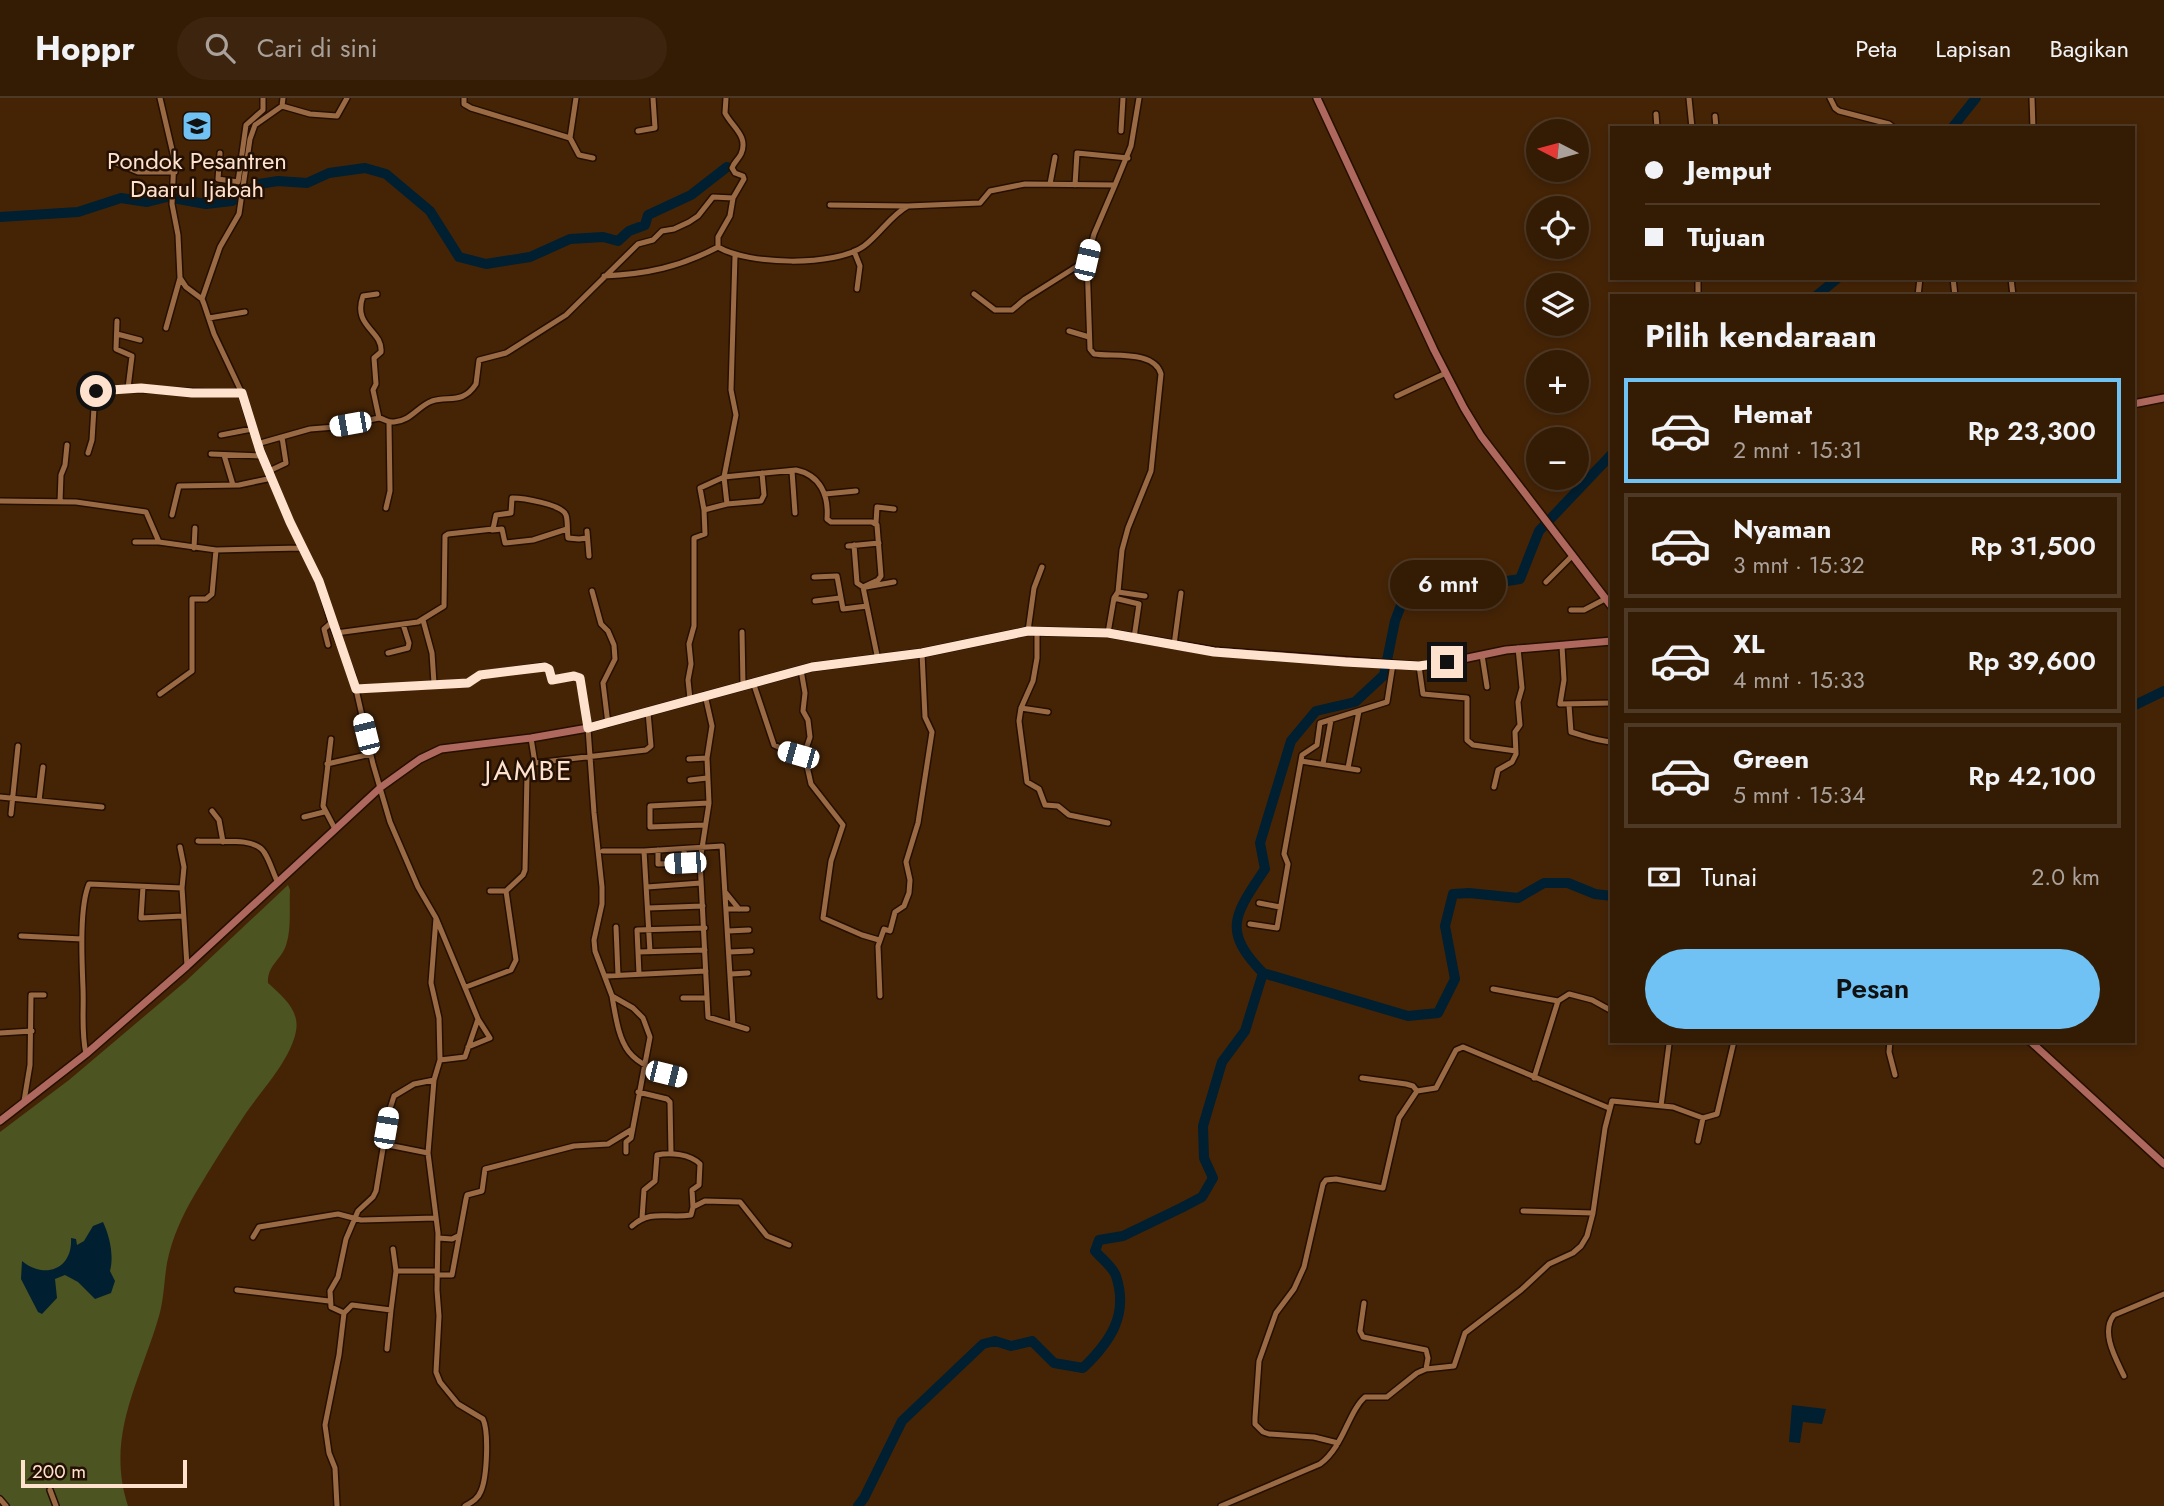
<!DOCTYPE html>
<html lang="id">
<meta charset="utf-8">
<style>
body{margin:0;font-family:Jost,sans-serif;background:#3c240e;color:#f1f3f6;height:100vh;display:flex;flex-direction:column;font-size:26px;white-space:nowrap}
*{box-sizing:border-box;margin:0}
p{font-size:23px;color:#a9a19a}
.icon{flex:none;width:38px;height:38px;fill:none;stroke:currentColor;stroke-width:2;stroke-linecap:round;stroke-linejoin:round}
.map{position:relative;flex:1;overflow:hidden}
.panel{position:absolute;left:1610px;top:196px;width:525px;height:749px;display:flex;flex-direction:column;background:#341b04;border-radius:0px;box-shadow:0 4px 10px #0003,0 0 0 2px #4e3926}
.panel>*{flex:none}
.top-card{position:absolute;left:1610px;top:28px;width:525px;height:154px;border-radius:0px;box-shadow:0 4px 10px #0003,0 0 0 2px #4e3926;display:grid;align-content:center;height:154px;padding:0 35px;background:#341b04}
.needle{width:46px;rotate:276deg}
.fabs{position:absolute;left:1526px;top:21px;display:grid;gap:14px}
.fabs a{display:grid;place-items:center;width:63px;height:63px;border-radius:50%;background:#341b04;box-shadow:0 4px 10px #0003,0 0 0 2px #4e3926;font-size:35px}
.scale{position:absolute;left:21px;bottom:18px;width:166px;box-sizing:border-box;padding-left:7px;border:4px solid #fee2ce;border-top:0;font-size:19px;line-height:24px;white-space:nowrap;color:#fee2ce;-webkit-text-stroke:5px #231003;paint-order:stroke}
.end{position:absolute;width:32px;height:32px;margin:-16px;border:9px solid #fee2ce;background:#111;box-shadow:0 0 0 4px #111}
.from{border-radius:50%}
.bubble{position:absolute;height:49px;border-radius:24px;background:#341b04;box-shadow:0 4px 10px #0003,0 0 0 2px #4e3926;font-size:23px;font-weight:600;line-height:49px;text-align:center}
.car{position:absolute;width:21px;height:42px;margin:-21px -10px;border-radius:9px;box-shadow:0 0 5px 2px #0007;background:linear-gradient(#fff 24%,#345 0 40%,#fff 0 76%,#345 0 86%,#fff 0)}
.top-card b{display:flex;align-items:center;gap:24px;height:66px;font-size:26px}
.top-card b+b{border-top:2px solid #4e3926}
.top-card i{width:18px;height:18px;background:#f1f3f6}
ul{padding:0;list-style:none}
li{display:flex;align-items:center;gap:21px;height:105px;margin:0 14px 10px;padding:0 21px;border:4px solid #4e3926;border-radius:0px}
li div{flex:1}
li b{display:block;font-size:26px}
li em{font-style:normal;font-weight:600}
li.selected{border-color:#70c2f4}
li>.icon{width:63px;height:63px;stroke-width:1.5}
h2{padding:0 35px;font-size:32px;line-height:84px}
.pay{display:flex;align-items:center;gap:18px;height:77px;padding:0 35px;font-size:26px}
.pay p{margin-inline-start:auto}
.action{display:flex;gap:14px;margin-top:auto;padding:14px 35px}
.action a{flex:1;height:80px;border-radius:42px;background:#70c2f4;color:#111;font-size:28px;font-weight:600;line-height:80px;text-align:center}
header{display:flex;align-items:center;gap:42px;box-sizing:border-box;height:98px;padding:0 35px;background:#341b04;border-bottom:2px solid #4e3926}
header strong{font-size:33px}
nav{display:flex;gap:38px;margin-inline-start:auto;font-size:24px}
.search{width:490px;height:63px;background:#3c240e;display:flex;align-items:center;gap:18px;box-sizing:border-box;padding:0 24px;border-radius:38px;color:#a9a19a;font-size:26px}
.map>svg:first-child{display:block}
.green{fill:#4c5422}
.water{fill:#001f30}
.lines{fill:none;stroke-linecap:round;stroke-linejoin:round}
.river{stroke:#001f30;stroke-width:10}
.street-casing{stroke:#250f00;stroke-width:8}
.secondary-casing{stroke:#250f00;stroke-width:10}
.street{stroke:#9a6a45;stroke-width:5}
.secondary{stroke:#af685d;stroke-width:7}
.route{stroke:#fee2ce;stroke-width:9}
.labels{text-anchor:middle;dominant-baseline:central;stroke-width:5;stroke-linejoin:round;paint-order:stroke}
.poi-label{font-size:24px;fill:#fee2ce;stroke:#231003}
.quarter-label{font-size:28px;letter-spacing:2px;fill:#fee2ce;stroke:#231003}
</style>
<header>
<strong>Hoppr</strong>
<div class="search"><svg class="icon" aria-label="search" viewBox="0 0 24 24"><circle cx="10" cy="10" r="6"/><path d="M15 15l6 6"/></svg>Cari di sini</div>
<nav><a>Peta</a><a>Lapisan</a><a>Bagikan</a></nav>
</header>
<div class="map">
<svg width="2164" height="1408" viewBox="0 0 2164 1408">
<rect width="100%" height="100%" fill="#452406"/>
<path class="green" d="M288 787 290 792C289 809 292 833 285 850 279 863 267 869 268 885 282 898 300 912 296 933 291 961 262 992 246 1015 228 1042 211 1069 195 1096 182 1118 172 1140 167 1165 164 1183 164 1201 159 1218 140 1284 105 1338 128 1408H0V1034L69 982 186 883Z"/>
<path class="water" d="M103 1124C110 1139 114 1158 110 1173L115 1183 111 1195 95 1201 78 1184 65 1177 55 1181 57 1200 42 1216 38 1214 21 1181 22 1163C45 1182 73 1171 71 1140L76 1141 77 1147 84 1143 93 1128Z
M1792 1307 1826 1311 1822 1326 1803 1324 1800 1345 1789 1344Z"/>
<g class="lines">
<path class="river" d="M1952 30 1976 0
M0 119 78 114 121 100 147 104 167 99 206 106 232 103 259 86 278 83 307 85 329 75 365 70 386 76 430 113 459 159 486 166 530 159 570 141 603 139 618 143 629 133 645 127 648 117 691 97 727 69
M1816 198 1838 180
M1612 356 1539 433 1520 481 1475 488H1456L1428 476 1406 494 1395 523 1384 577 1355 604 1316 613 1291 643 1260 745 1265 771C1235 816 1221 832 1263 875L1408 918 1438 915 1455 881 1445 828 1453 796 1469 795 1518 800 1544 785H1568L1595 796 1612 798
M2133 608 2164 593
M858 1408 864 1400 902 1323 983 1246 995 1243 1011 1248 1032 1243 1054 1265 1083 1270C1110 1244 1129 1217 1116 1178 1113 1169 1101 1160 1095 1153L1099 1142 1123 1138 1181 1110 1202 1099 1213 1080 1204 1060 1203 1028 1222 964 1245 933 1263 875"/>
<g class="street-casing">
<path id="street" d="M160 0 174 60 172 106 178 137 180 180 186 189 202 201 204 206 214 236 240 291 252 331 290 424 319 483 331 525 353 578 373 666 390 724 418 789 436 820 431 885 439 920 440 962 434 982 428 1055 438 1135 437 1192 439 1218 436 1274 440 1284 458 1306 483 1321C489 1334 487 1379 481 1393 478 1401 472 1404 465 1408
M464 0V6L471 10 570 40
M576 0 570 40 579 57 593 60
M1689 0 1692 30
M1830 0 1835 10 1839 13 1889 26 1894 30
M2032 0 2033 30
M282 8 310 16 337 18 347 0
M1656 16 1657 30
M1715 18 1716 30
M638 33 655 30 653 0
M1121 33 1123 0
M220 55 218 81 238 84 246 27 263 12V0
M114 64 138 74H175
M1050 86 1055 59
M1075 87 1077 55 1128 60
M830 107 907 108
M718 149C748 167 835 169 864 148 880 136 891 117 908 108L980 105 990 93 1025 86 1115 87 1131 48 1139 0
M718 149V139L730 118 733 100 744 81 743 78 735 75 732 70C734 64 738 62 741 56 749 38 732 29 725 15L726 0
M854 153 860 168 857 191
M604 178C647 176 680 169 718 149
M1698 180V198
M1953 180 1955 198
M2011 180 2013 198
M974 196 995 212H1012L1025 201 1087 162
M1918 198 1920 180
M202 201 220 149 239 116 250 41 255 27 282 8 283 0
M209 220 245 214
M117 223 116 251 132 258 128 290
M166 230 180 180
M1069 233 1089 239
M117 236 140 242
M1397 298 1446 275
M379 320C385 321 388 325 394 324 411 323 418 308 432 303 450 298 463 306 476 286L479 262 506 255 566 217 638 146 653 142 662 133 674 131 689 124 698 118 713 99 733 100
M221 337 252 331
M257 346 310 331 335 329 379 320 373 292 376 286 374 260 381 254C383 232 352 229 363 198L377 196
M88 355 92 342 95 294 97 292C145 289 193 295 242 295
M211 356 262 358
M224 357 233 387
M269 373 286 365 282 339
M792 373 795 415
M825 396 856 393
M0 403 76 404 146 414 159 444
M60 404 61 377 65 367 67 347
M727 406 761 403 764 397 762 375
M386 410 390 393 389 325
M704 412 700 390 724 379 796 372C820 377 829 397 827 421L831 424H872L877 427 881 478 878 482 863 489
M172 417 179 388 239 387 272 380
M876 425 877 409 894 411
M492 432 502 431 505 445 533 442 567 431
M587 433 589 458
M135 444H159L216 452 302 450
M854 447 857 485 863 489 878 562
M848 448 879 445
M194 450 195 430
M814 479 837 478 843 511 867 508
M1546 484 1573 457
M866 489 894 484
M592 493 601 526 608 533 614 547 615 561 603 585 608 626
M1118 494 1145 498
M1114 500 1139 506 1134 540
M815 503 840 500
M1571 512H1584L1605 501
M423 522 432 555 434 585
M1028 533 1034 490 1042 469
M1037 533V560L1033 583 1021 610 1019 623 1027 684 1039 691 1045 707 1058 708 1069 717 1108 725
M742 534 743 587
M336 535 418 524 444 508 445 438 448 436 493 431 496 417 511 415 512 400C522 400 562 406 566 417 568 423 567 433 568 440L579 441 587 440
M1108 535 1114 500 1118 494 1122 452 1128 430 1151 373 1161 276C1154 252 1113 259 1094 256L1090 251 1087 162 1094 136 1115 87
M328 547 324 531 331 525
M1174 547 1181 495
M1562 548 1564 582 1560 606 1612 605
M388 555 408 550 409 545 403 526
M1482 557 1487 589
M1419 568 1423 596 1467 600V642L1473 647 1516 653
M801 572 805 595 803 613 808 622 810 639 803 660
M753 584 774 647 803 660 807 668 811 686 843 727 831 763 823 820 862 837 879 842
M356 591 468 585 480 577 543 568 548 569 552 582 574 578 580 580 588 630 594 715 602 789V806L594 842 595 853 612 898 633 910 643 920 650 939 631 1040 626 1044V1054
M160 596 192 573V501H206L212 496 216 452
M705 597 712 628 707 660 709 705 700 763 708 919 747 931
M690 601 688 582 691 566 689 546 694 528V440L705 436 704 412 727 406 724 379 736 317 731 292 735 158
M1569 607 1571 634C1585 638 1597 643 1612 644
M1021 610 1048 614
M331 641 323 708 335 731
M689 661 707 660
M1301 663 1358 672
M535 665 646 652 651 648 648 614
M327 666 371 656
M1323 666 1331 622
M1348 670 1359 613
M690 682 707 680
M1494 689 1498 672 1512 664 1516 656 1515 634 1520 627 1518 604 1522 590 1518 550
M0 699 102 709
M39 703 43 669
M212 713 219 722 223 744
M11 716 18 648
M304 719 324 714
M705 727 650 729V708L709 705
M198 743C215 745 254 738 264 754 270 763 273 775 278 785
M180 749 184 769 182 790
M658 752V766L685 765 684 751
M603 753H644
M143 789 141 820 183 818
M647 789 701 785
M490 793H506L523 777 525 772 527 677 531 667 535 665 531 640
M726 795 739 811
M1259 805 1280 809
M648 810 703 808
M727 811H747
M436 820 478 921 465 959 440 962
M1250 826 1277 830 1288 766 1284 756 1302 657 1317 647 1320 625 1387 604 1393 566
M616 829 618 877
M728 833 749 832
M21 838 82 841
M638 854 705 852
M650 854 644 753 722 748 733 927
M729 854 751 853
M639 876 637 832 705 830
M731 876 748 875
M606 878 706 873
M466 889 511 872 516 862 506 793
M1493 891 1558 903
M612 898C621 953 625 965 682 980
M880 898 878 848 884 831 890 833 895 814 904 808 909 795 910 782 906 764 918 725 932 634 925 619 922 555
M683 900H707
M0 935 32 933
M1890 943 1889 954 1895 977
M468 949 490 940 478 921
M86 956C81 933 84 913 83 890 82 864 79 809 89 786L182 790 187 868
M1534 980 1558 903 1569 896 1592 902 1612 913
M1417 993 1436 990 1456 952 1463 949 1609 1010
M638 994 667 1001 670 1004 671 1055
M24 1003 30 967 31 897H44
M1661 1008 1669 946
M1698 1043 1703 1020
M383 1046 428 1055
M693 1109 705 1103 740 1104 767 1138 789 1147
M1523 1113 1593 1115
M632 1128C651 1111 667 1121 691 1117L693 1109 692 1092 699 1087 700 1066C690 1056 670 1054 657 1057L655 1083 644 1092 642 1120
M253 1139 259 1129 338 1116 361 1122 436 1120
M438 1140 452 1141 458 1138
M396 1173H437
M437 1177H452L466 1101 467 1097 482 1093 485 1071 574 1048 608 1046 631 1032
M237 1192 329 1203
M1364 1205 1360 1233 1363 1239 1426 1252 1428 1260 1426 1271
M344 1215 331 1209 330 1193 338 1179 346 1141 358 1113 373 1099 376 1093 389 1014 394 998 414 986 434 982
M387 1251 391 1212
M2124 1278C2116 1261 2100 1234 2114 1217L2164 1196
M1338 1345 1314 1339 1269 1336 1263 1334 1255 1326V1320L1259 1263 1276 1215 1294 1191 1304 1169 1323 1086 1326 1082 1336 1081 1383 1090 1399 1020 1417 993 1413 988 1406 986 1362 980
M50 1392 56 1408
M0 1401 6 1408
M337 1408 335 1370 329 1355 325 1327 339 1257 344 1215 352 1207 391 1212 396 1173 393 1151
M1221 1408 1320 1366C1344 1348 1348 1314 1365 1299H1387L1417 1275 1426 1271 1454 1268 1465 1235 1521 1192 1549 1166 1573 1155 1581 1148 1587 1138 1593 1115 1605 1030 1612 1003 1673 1009 1703 1020 1717 1016 1734 943"/>
</g>
<g class="secondary-casing">
<path id="secondary" d="M1317 0 1434 252 1464 310 1481 338 1612 509
M2133 306 2164 300
M2030 943 2164 1066
M0 1023 86 956 187 868 381 689 420 661 441 651 531 640 588 630 812 569 922 555 1028 533 1108 535 1214 553 1419 568 1434 567 1506 552 1612 543"/>
</g>
<use href="#street" class="street"/>
<use href="#secondary" class="secondary"/>
</g>
<g class="lines">
<path class="route" d="M96 293 141 290 192 295H242L260 353 290 424 319 483 356 591 468 585 480 577 545 569 549 571 552 582 574 578 580 580 588 630 812 569 922 555 1028 533 1108 535 1214 554 1345 564 1419 568 1447 564"/>
</g>
<defs>
<g id="school-square" transform="scale(1.575)"><rect x="-9" y="-9" width="18" height="18" rx="4" fill="#70c2f4" stroke="#231003"/><path d="M0-5L7-2L0 1L-7-2ZM-4 1L0 2.5L4 1V4Q0 6-4 4Z" fill="#111"/></g>
</defs>
<g fill-rule="evenodd">
<use href="#school-square" x="197" y="28"/>
</g>
<g class="labels">
<g class="poi-label">
<text x="197" y="62">Pondok Pesantren<tspan x="197" dy="28">Daarul Ijabah</tspan></text>
</g>
<g class="quarter-label">
<text x="529" y="672">JAMBE</text>
</g>
</g>
</svg>
<div class="fabs">
<a><svg class="needle" viewBox="-14 -14 28 28"><path d="M0-13l5 13h-10z" fill="#e53935"/><path d="M0 13l5-13h-10z" fill="#a9a19a"/></svg></a>
<a><svg class="icon" aria-label="locate" viewBox="0 0 24 24"><circle cx="12" cy="12" r="6"/><path d="M12 2v4M12 18v4M2 12h4M18 12h4"/></svg></a>
<a><svg class="icon" aria-label="layers" viewBox="0 0 24 24"><path d="M12 4l9 5-9 5-9-5zM3 14l9 5 9-5"/></svg></a>
<a>+</a>
<a>−</a>
</div>
<div class="scale">200 m</div>
<i class="end from" style="left:96px;top:293px"></i>
<i class="end" style="left:1447px;top:564px"></i>
<div class="bubble" style="left:1390px;top:462px;width:116px">6 mnt</div>
<i class="car" style="left:1087px;top:162px;rotate:13deg"></i>
<i class="car" style="left:350px;top:326px;rotate:260deg"></i>
<i class="car" style="left:366px;top:636px;rotate:346deg"></i>
<i class="car" style="left:798px;top:657px;rotate:286deg"></i>
<i class="car" style="left:685px;top:765px;rotate:267deg"></i>
<i class="car" style="left:666px;top:976px;rotate:104deg"></i>
<i class="car" style="left:386px;top:1030px;rotate:10deg"></i>
<div class="top-card">
<b><i class="from"></i>Jemput</b>
<b><i></i>Tujuan</b>
</div>
<section class="panel">
<h2>Pilih kendaraan</h2>
<ul>
<li class="selected"><svg class="icon" aria-label="car" viewBox="0 0 24 24"><path d="M5 17H2v-5l4-1 3-4h7l3 4 3 1v5h-3M9 17h6M6 11h13"/><circle cx="7" cy="17" r="2"/><circle cx="17" cy="17" r="2"/></svg><div><b>Hemat</b><p>2 mnt · 15:31</p></div><em>Rp 23,300</em></li>
<li><svg class="icon" aria-label="car" viewBox="0 0 24 24"><path d="M5 17H2v-5l4-1 3-4h7l3 4 3 1v5h-3M9 17h6M6 11h13"/><circle cx="7" cy="17" r="2"/><circle cx="17" cy="17" r="2"/></svg><div><b>Nyaman</b><p>3 mnt · 15:32</p></div><em>Rp 31,500</em></li>
<li><svg class="icon" aria-label="car" viewBox="0 0 24 24"><path d="M5 17H2v-5l4-1 3-4h7l3 4 3 1v5h-3M9 17h6M6 11h13"/><circle cx="7" cy="17" r="2"/><circle cx="17" cy="17" r="2"/></svg><div><b>XL</b><p>4 mnt · 15:33</p></div><em>Rp 39,600</em></li>
<li><svg class="icon" aria-label="car" viewBox="0 0 24 24"><path d="M5 17H2v-5l4-1 3-4h7l3 4 3 1v5h-3M9 17h6M6 11h13"/><circle cx="7" cy="17" r="2"/><circle cx="17" cy="17" r="2"/></svg><div><b>Green</b><p>5 mnt · 15:34</p></div><em>Rp 42,100</em></li>
</ul>
<div class="pay"><svg class="icon" aria-label="cash" viewBox="0 0 24 24"><path d="M3 7h18v10H3z"/><circle cx="12" cy="12" r="2"/></svg>Tunai<p>2.0 km</p></div>
<div class="action"><a>Pesan</a></div>
</section>
</div>
